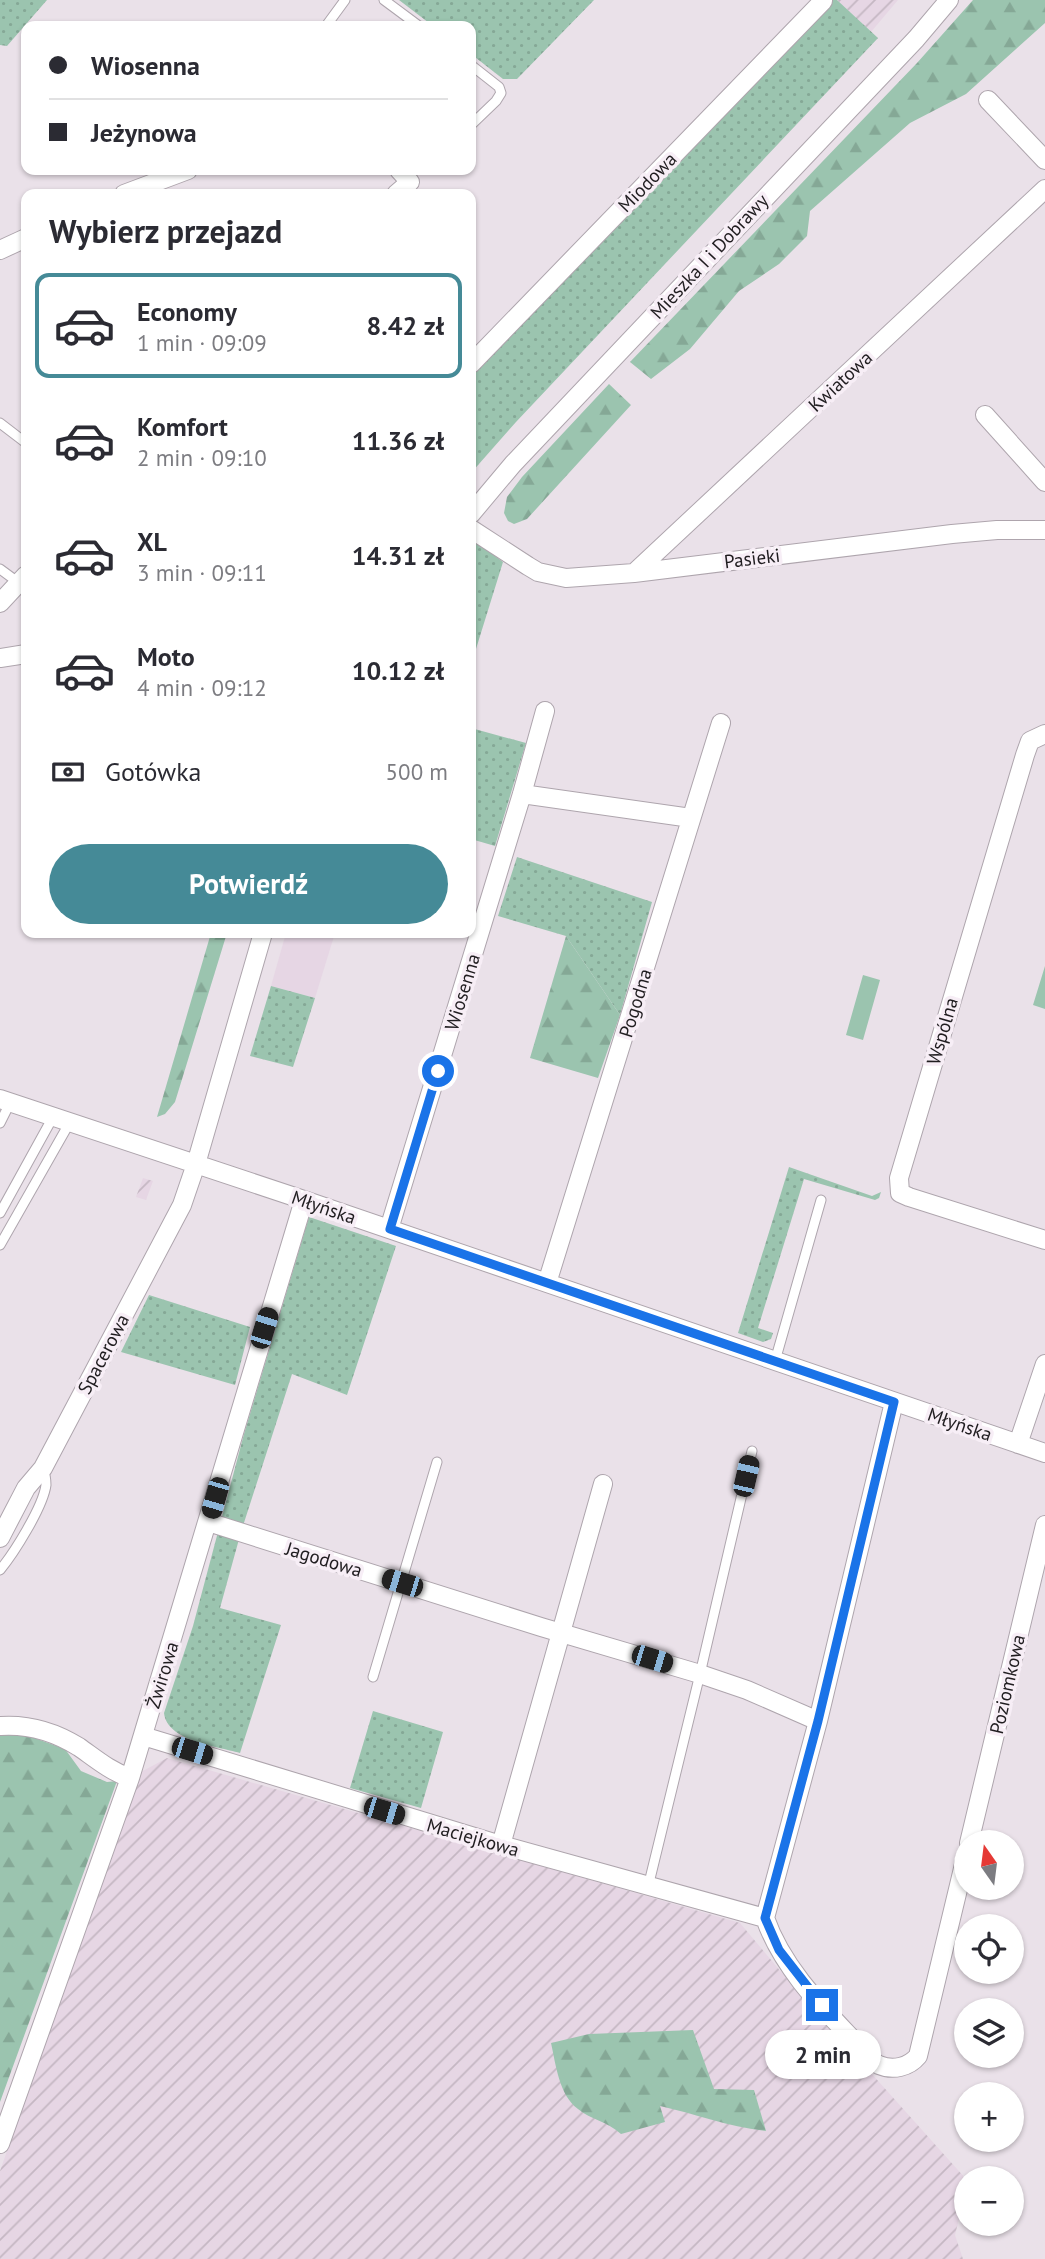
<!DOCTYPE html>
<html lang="pl">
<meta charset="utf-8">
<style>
body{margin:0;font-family:"PT Sans",sans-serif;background:#f2f2f3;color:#2b2b33;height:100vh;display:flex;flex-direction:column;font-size:26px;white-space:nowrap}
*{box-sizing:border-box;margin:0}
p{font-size:23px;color:#7c7c81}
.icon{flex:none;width:38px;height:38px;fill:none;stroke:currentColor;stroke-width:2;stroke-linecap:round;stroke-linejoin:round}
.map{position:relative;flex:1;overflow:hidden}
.side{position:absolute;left:21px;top:189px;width:455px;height:749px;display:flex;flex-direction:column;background:#fff;border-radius:14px;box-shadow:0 2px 5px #0004}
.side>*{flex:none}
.top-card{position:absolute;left:21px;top:21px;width:455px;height:154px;border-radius:14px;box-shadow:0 2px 5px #0004;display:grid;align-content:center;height:154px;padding:0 28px;background:#fff}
.needle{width:46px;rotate:346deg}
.controls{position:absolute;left:954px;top:1830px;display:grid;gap:14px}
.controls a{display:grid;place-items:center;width:70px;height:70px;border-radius:50%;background:#fff;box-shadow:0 2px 5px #0004;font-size:35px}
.end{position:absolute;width:32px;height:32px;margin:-16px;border:9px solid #1a73e8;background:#fff;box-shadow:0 0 0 4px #fff}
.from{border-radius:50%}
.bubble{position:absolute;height:49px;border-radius:24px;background:#fff;box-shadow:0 2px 5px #0004;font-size:23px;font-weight:700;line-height:49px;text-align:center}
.car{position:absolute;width:21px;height:42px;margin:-21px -10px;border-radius:9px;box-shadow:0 0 5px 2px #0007;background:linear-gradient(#222 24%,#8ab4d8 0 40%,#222 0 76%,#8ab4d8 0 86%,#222 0)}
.top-card b{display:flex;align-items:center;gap:24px;height:66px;font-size:26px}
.top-card b+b{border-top:2px solid #e1e1e2}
.top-card i{width:18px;height:18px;background:#2b2b33}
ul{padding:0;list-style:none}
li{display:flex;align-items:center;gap:21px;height:105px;margin:0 14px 10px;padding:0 14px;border:4px solid transparent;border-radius:14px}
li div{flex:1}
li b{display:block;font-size:26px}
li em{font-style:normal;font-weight:700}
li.current{border-color:#458a97}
li>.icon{width:63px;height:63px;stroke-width:1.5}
h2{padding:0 28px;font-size:32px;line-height:84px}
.pay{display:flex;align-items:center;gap:18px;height:77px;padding:0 28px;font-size:26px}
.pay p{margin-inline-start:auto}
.primary-button{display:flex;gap:14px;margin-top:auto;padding:14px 28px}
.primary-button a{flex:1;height:80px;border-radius:42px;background:#458a97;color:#fff;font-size:28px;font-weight:700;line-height:80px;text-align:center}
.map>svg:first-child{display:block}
.built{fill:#e6d6e4}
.industrial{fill:url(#industrial-furrows)}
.grass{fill:url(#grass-dots)}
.forest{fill:url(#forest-firs)}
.park{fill:#9bc4af}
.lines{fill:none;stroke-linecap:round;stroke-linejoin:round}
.lane-casing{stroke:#aea5ad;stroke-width:11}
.street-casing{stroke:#aea5ad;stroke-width:20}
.lane{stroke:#fff;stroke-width:9}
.street{stroke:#fff;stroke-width:18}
.route{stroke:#1a73e8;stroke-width:9}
.labels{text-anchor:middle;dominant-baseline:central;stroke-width:7;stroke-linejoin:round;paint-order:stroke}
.street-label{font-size:19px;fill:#201d20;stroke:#f7eef6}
</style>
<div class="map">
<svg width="1045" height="2259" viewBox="0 0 1045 2259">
<defs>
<pattern id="industrial-furrows" width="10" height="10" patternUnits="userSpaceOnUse" patternTransform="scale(1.75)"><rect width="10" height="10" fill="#e6d6e4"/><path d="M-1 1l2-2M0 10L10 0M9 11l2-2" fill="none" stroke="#c5b7c3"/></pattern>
<pattern id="grass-dots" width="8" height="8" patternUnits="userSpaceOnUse" patternTransform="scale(1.75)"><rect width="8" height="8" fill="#9bc4af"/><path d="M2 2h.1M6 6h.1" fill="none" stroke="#85a896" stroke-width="1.8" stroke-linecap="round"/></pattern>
<pattern id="forest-firs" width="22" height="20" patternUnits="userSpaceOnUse" patternTransform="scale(1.75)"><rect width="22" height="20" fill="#9bc4af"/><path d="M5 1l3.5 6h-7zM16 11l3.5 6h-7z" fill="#85a896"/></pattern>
</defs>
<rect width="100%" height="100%" fill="#eae1e9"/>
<path class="built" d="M286 933H335L315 998 271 986Z"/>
<path class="industrial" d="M837 0H898L871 32Z
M143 1178 153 1181 146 1200 136 1197Z
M167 1758 740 1923 793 1986 966 2179V2191L955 2235 963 2259H0V2171L139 1773Z"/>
<path class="grass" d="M0 0H47L7 46 0 45Z
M399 0H594L517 79H503L471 54V26H433Z
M833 0H837L878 38 516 422 471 473V372Z
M474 540 503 562 471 665V542Z
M471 728 526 743 495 846 471 839Z
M517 857 652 902 620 1015 566 936 498 916Z
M271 986 315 998 293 1067 250 1056Z
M789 1167 872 1196 881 1192 879 1198 875 1200 804 1179 758 1328 773 1333 771 1339 763 1342 738 1333Z
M309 1217 396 1246 347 1395 292 1374 241 1532 220 1608 281 1625 240 1753C216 1746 167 1741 164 1713L193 1626 244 1434Z
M149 1295 250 1327 235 1385 121 1352Z
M373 1711 443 1732 421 1808 350 1788Z"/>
<path class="forest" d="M973 0H1045V23L966 94 910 123 810 211 807 236 779 264 739 291 690 349 651 379 630 362 917 63Z
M609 384 631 405 527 519 514 524 508 521 504 513 507 497 522 477Z
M211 933H227L175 1102 165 1114 157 1117Z
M566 936 620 1015 598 1078 530 1058Z
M15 1731 65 1749 81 1771 107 1782 117 1781 0 2102V1735Z
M693 2030 714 2089 754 2090 766 2131C729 2127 696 2114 660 2106L665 2122 621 2134C607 2121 591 2120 578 2109 559 2095 556 2065 551 2043L589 2034Z"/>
<path class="park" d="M1045 966V1009L1033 1005Z
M863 975 880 980 863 1040 846 1035Z"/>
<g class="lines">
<g class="lane-casing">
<path id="lane" d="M384 0 419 26
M326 26 345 0
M471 65 499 87 501 93 496 101 471 125
M0 423 26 443
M0 569 19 583
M0 1123 10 1103
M0 1213 53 1117
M0 1245 70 1122
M775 1361 821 1200
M0 1570C14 1553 43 1507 46 1485 46 1480 45 1474 43 1469
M373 1677 437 1462
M648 1887 700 1674 752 1451"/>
</g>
<g class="street-casing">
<path id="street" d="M988 100 1045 160
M124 194 188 170
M396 194 410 182 399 170
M0 250 26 238
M471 364 823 1
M985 415 1045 482
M471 514 513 464 916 39 949 0
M471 529 528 566 538 572 566 578 634 573 952 534 997 530H1045
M634 573 1045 189
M0 603 26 575
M0 658 26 654
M1045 734 1030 741 1025 755 899 1178 900 1193 909 1197 1045 1240
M522 794 691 818
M0 1099 304 1200 1045 1453
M389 1229 522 794 545 711
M547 1283 721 723
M1018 1444 1045 1364
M208 1522 541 1627 700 1674 747 1690 818 1721
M0 1538 26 1488 43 1468 182 1205 196 1164 263 933
M0 1726C28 1724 55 1732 79 1747 96 1759 110 1771 130 1778
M143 1736 501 1845 765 1918
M969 1843 1045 1525
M501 1845 603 1484
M765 1918 818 1721 894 1402
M765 1918C782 1967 821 2006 856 2043 863 2049 871 2062 879 2065 893 2071 909 2067 918 2056L966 1856
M0 2144 130 1778 304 1200"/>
</g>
<use href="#lane" class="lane"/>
<use href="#street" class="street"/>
</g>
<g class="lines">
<path class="route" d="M438 1071 390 1229 894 1402 818 1721 765 1918 779 1950 822 2005"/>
</g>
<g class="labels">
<g class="street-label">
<text transform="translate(647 182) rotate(-46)">Miodowa</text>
<text transform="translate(709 256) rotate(-47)">Mieszka I i Dobrawy</text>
<text transform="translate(840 381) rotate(-43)">Kwiatowa</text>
<text transform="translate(752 558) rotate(-7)">Pasieki</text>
<text transform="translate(462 992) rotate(-73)">Wiosenna</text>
<text transform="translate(635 1003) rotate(-73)">Pogodna</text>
<text transform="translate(942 1031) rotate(-74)">Wspólna</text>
<text transform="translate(324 1207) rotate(19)">Młyńska</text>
<text transform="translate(103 1354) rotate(-62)">Spacerowa</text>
<text transform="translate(960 1424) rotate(19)">Młyńska</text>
<text transform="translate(324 1559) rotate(17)">Jagodowa</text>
<text transform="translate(162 1675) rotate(-73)">Żwirowa</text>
<text transform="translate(1007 1684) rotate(-77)">Poziomkowa</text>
<text transform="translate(473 1837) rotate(16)">Maciejkowa</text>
</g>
</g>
</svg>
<div class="controls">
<a><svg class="needle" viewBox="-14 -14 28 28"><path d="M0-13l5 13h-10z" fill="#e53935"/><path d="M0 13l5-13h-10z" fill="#7c7c81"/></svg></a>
<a><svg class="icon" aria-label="locate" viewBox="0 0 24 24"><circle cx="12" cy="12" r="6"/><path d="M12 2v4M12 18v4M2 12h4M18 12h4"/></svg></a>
<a><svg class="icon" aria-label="layers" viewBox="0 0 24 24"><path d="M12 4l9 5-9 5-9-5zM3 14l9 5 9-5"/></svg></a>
<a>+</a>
<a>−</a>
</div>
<i class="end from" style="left:438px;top:1071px"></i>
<i class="end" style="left:822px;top:2005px"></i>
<div class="bubble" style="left:765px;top:2030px;width:116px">2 min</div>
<i class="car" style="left:264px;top:1328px;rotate:17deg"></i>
<i class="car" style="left:746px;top:1476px;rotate:13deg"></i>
<i class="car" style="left:215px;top:1498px;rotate:196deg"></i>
<i class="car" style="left:402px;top:1583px;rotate:287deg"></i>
<i class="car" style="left:652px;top:1659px;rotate:107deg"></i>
<i class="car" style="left:192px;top:1751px;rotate:107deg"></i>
<i class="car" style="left:384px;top:1811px;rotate:107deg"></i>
<div class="top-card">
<b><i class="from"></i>Wiosenna</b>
<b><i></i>Jeżynowa</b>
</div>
<section class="side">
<h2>Wybierz przejazd</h2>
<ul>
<li class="current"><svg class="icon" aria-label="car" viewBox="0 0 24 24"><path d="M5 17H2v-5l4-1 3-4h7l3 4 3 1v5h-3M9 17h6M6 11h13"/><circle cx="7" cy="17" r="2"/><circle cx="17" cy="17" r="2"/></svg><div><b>Economy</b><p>1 min · 09:09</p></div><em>8.42 zł</em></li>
<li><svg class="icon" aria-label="car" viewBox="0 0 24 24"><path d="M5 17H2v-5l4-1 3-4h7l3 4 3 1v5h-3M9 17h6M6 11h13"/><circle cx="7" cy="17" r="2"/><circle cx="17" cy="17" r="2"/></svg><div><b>Komfort</b><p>2 min · 09:10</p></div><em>11.36 zł</em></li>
<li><svg class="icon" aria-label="car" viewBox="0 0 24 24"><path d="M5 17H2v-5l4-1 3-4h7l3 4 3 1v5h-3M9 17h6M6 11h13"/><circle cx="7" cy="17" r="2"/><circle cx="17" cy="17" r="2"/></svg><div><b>XL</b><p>3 min · 09:11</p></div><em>14.31 zł</em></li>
<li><svg class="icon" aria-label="car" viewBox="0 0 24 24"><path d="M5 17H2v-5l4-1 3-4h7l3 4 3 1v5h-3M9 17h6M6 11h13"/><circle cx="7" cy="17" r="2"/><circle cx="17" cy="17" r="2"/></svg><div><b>Moto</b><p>4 min · 09:12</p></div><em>10.12 zł</em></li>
</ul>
<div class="pay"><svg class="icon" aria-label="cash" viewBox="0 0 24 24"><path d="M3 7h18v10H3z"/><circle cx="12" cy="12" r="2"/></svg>Gotówka<p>500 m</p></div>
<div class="primary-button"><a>Potwierdź</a></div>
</section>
</div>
